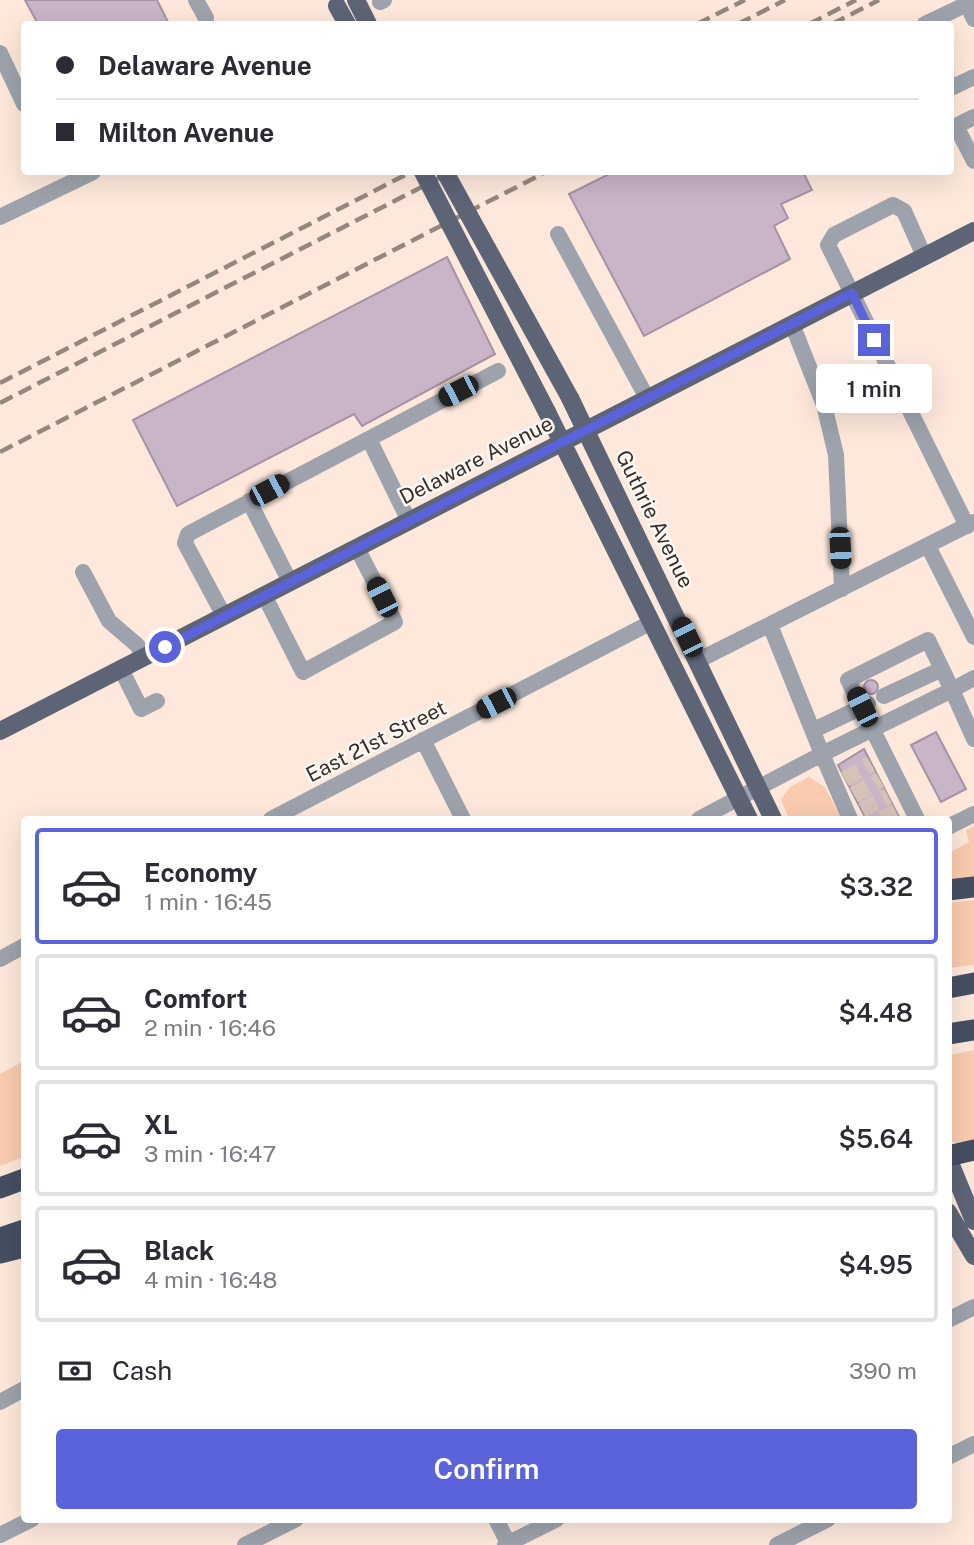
<!DOCTYPE html>
<meta charset="utf-8">
<style>
body{margin:0;font-family:"Public Sans",sans-serif;background:#f2f2f3;color:#2b2b33;height:100vh;display:flex;flex-direction:column;font-size:26px;white-space:nowrap}
*{box-sizing:border-box;margin:0}
p{font-size:23px;color:#7c7c81}
.icon{flex:none;width:38px;height:38px;fill:none;stroke:currentColor;stroke-width:2;stroke-linecap:round;stroke-linejoin:round}
.map{position:relative;flex:1;overflow:hidden}
.details{position:absolute;left:21px;top:816px;width:931px;height:707px;display:flex;flex-direction:column;background:#fff;border-radius:7px;box-shadow:0 7px 28px #0002}
.details>*{flex:none}
.top-card{position:absolute;left:21px;top:21px;width:933px;height:154px;border-radius:7px;box-shadow:0 7px 28px #0002;display:grid;align-content:center;height:154px;padding:0 35px;background:#fff}
.end{position:absolute;width:32px;height:32px;margin:-16px;border:9px solid #5a63da;background:#fff;box-shadow:0 0 0 4px #fff}
.from{border-radius:50%}
.bubble{position:absolute;height:49px;border-radius:7px;background:#fff;box-shadow:0 7px 28px #0002;font-size:23px;font-weight:600;line-height:49px;text-align:center}
.car{position:absolute;width:21px;height:42px;margin:-21px -10px;border-radius:9px;box-shadow:0 0 5px 2px #0007;background:linear-gradient(#222 24%,#8ab4d8 0 40%,#222 0 76%,#8ab4d8 0 86%,#222 0)}
.top-card b{display:flex;align-items:center;gap:24px;height:66px;font-size:26px}
.top-card b+b{border-top:2px solid #e1e1e2}
.top-card i{width:18px;height:18px;background:#2b2b33}
ul{padding:12px 0 0;list-style:none}
li{display:flex;align-items:center;gap:21px;height:116px;margin:0 14px 10px;padding:0 21px;border:4px solid #e1e1e2;border-radius:7px}
li div{flex:1}
li b{display:block;font-size:26px}
li em{font-style:normal;font-weight:600}
li.active{border-color:#5a63da}
li>.icon{width:63px;height:63px;stroke-width:1.5}
.pay{display:flex;align-items:center;gap:18px;height:77px;padding:0 35px;font-size:26px}
.pay p{margin-inline-start:auto}
.action{display:flex;gap:14px;margin-top:auto;padding:14px 35px}
.action a{flex:1;height:80px;border-radius:7px;background:#5a63da;color:#fff;font-size:28px;font-weight:600;line-height:80px;text-align:center}
.map>svg:first-child{display:block}
.green{fill:#facbaf}
.building{fill:#cab4c8;stroke:#a692a4;stroke-width:2}
.lines{fill:none;stroke-linecap:round;stroke-linejoin:round}
.minor-tunnel{stroke:#d6c3b7;stroke-width:16;stroke-dasharray:16 8;stroke-linecap:butt}
.minor{stroke:#9da2ac;stroke-width:16}
.major{stroke:#5d6476;stroke-width:18}
.highway{stroke:#464e63;stroke-width:21}
.rail{stroke:#96877d;stroke-width:4.5;stroke-dasharray:14 7;stroke-linecap:butt}
.major-bridge{stroke:#5d6476;stroke-width:18}
.route{stroke:#5a63da;stroke-width:9}
.labels{text-anchor:middle;dominant-baseline:central;stroke-width:5;stroke-linejoin:round;paint-order:stroke}
.street-label{font-size:21px;fill:#382e28;stroke:#fef8f5}
</style>
<div class="map">
<svg width="974" height="1545" viewBox="0 0 974 1545">
<rect width="100%" height="100%" fill="#fde8db"/>
<path class="green" d="M809 777 825 787 841 819H789L781 799 790 787Z
M974 826V881L949 884V853L969 842 966 830Z
M974 900V965L949 968V903Z
M974 1050V1140L956 1143 949 1140V1055Z
M24 1061V1157L0 1166V1074Z"/>
<path class="building" d="M25 0H157L169 24H38Z
M613 172H803L812 190 781 204 788 218 774 226 790 259 644 336 569 194Z
M447 257 495 354 362 426 354 414 177 506 133 420Z
M864 687a7 7 0 1 1 14 0a7 7 0 1 1-14 0Z
M936 732 966 789 941 802 911 745Z
M864 749 880 780 900 819H866L838 765Z"/>
<g class="lines">
<path class="minor-tunnel" d="M845 779 871 764
M854 795 880 780
M862 810 888 796
M882 819 896 812"/>
<path class="minor" d="M196 0 206 18
M380 2 384 0
M925 24 967 4 974 19
M0 53 24 104
M950 83 953 87 974 77
M974 117 956 126 974 161
M0 217 93 172
M558 234 647 398
M924 256 904 211 893 205 834 235 828 245 967 526
M792 324 824 405 836 455 842 589
M369 439 409 521
M249 501 290 582
M928 546 974 637
M83 572 109 621 137 645 145 657
M264 595 303 672 395 622 357 548
M224 616 185 543 188 534 498 371
M699 660 974 522
M121 669 141 709 157 701
M884 696 942 669
M814 730 868 704
M423 740 463 819
M271 819 650 623
M699 819 822 754 770 625
M850 819 822 754 952 690 974 739
M917 819 848 680 928 640 952 690 974 678
M948 827 974 814
M0 959 24 946
M948 1320 974 1307
M0 1402 24 1389
M948 1457 974 1444
M496 1519 509 1545
M0 1535 32 1519
M245 1545 296 1519
M505 1545 557 1519
M777 1545 828 1519"/>
<path class="major" d="M570 398 773 819
M547 412 749 819
M0 731 974 231
M948 1158 974 1221
M948 1212 974 1256"/>
<path class="highway" d="M948 890 974 887
M948 988 974 983
M948 1034 974 1030
M948 1156 974 1150
M0 1188 24 1179
M0 1238 24 1230
M0 1253 24 1247"/>
<path class="rail" d="M697 24 745 0
M738 24 785 0
M809 24 856 0
M832 24 879 0
M0 383 411 172
M0 403 451 172
M0 452 546 172"/>
<path class="major-bridge" d="M356 0 368 24
M337 6 347 24
M423 172 547 412
M445 172 570 398"/>
</g>
<g class="lines">
<path class="route" d="M165 647 852 293 874 340"/>
</g>
<g class="labels">
<g class="street-label">
<text transform="translate(476 460) rotate(-27)">Delaware Avenue</text>
<text transform="translate(655 519) rotate(64)">Guthrie Avenue</text>
<text transform="translate(376 741) rotate(-27)">East 21st Street</text>
</g>
</g>
</svg>
<i class="end from" style="left:165px;top:647px"></i>
<i class="end" style="left:874px;top:340px"></i>
<div class="bubble" style="left:816px;top:364px;width:116px">1 min</div>
<i class="car" style="left:458px;top:391px;rotate:243deg"></i>
<i class="car" style="left:269px;top:490px;rotate:62deg"></i>
<i class="car" style="left:840px;top:548px;rotate:177deg"></i>
<i class="car" style="left:382px;top:597px;rotate:333deg"></i>
<i class="car" style="left:687px;top:637px;rotate:334deg"></i>
<i class="car" style="left:496px;top:703px;rotate:243deg"></i>
<i class="car" style="left:862px;top:707px;rotate:334deg"></i>
<div class="top-card">
<b><i class="from"></i>Delaware Avenue</b>
<b><i></i>Milton Avenue</b>
</div>
<section class="details">
<ul>
<li class="active"><svg class="icon" aria-label="car" viewBox="0 0 24 24"><path d="M5 17H2v-5l4-1 3-4h7l3 4 3 1v5h-3M9 17h6M6 11h13"/><circle cx="7" cy="17" r="2"/><circle cx="17" cy="17" r="2"/></svg><div><b>Economy</b><p>1 min · 16:45</p></div><em>$3.32</em></li>
<li><svg class="icon" aria-label="car" viewBox="0 0 24 24"><path d="M5 17H2v-5l4-1 3-4h7l3 4 3 1v5h-3M9 17h6M6 11h13"/><circle cx="7" cy="17" r="2"/><circle cx="17" cy="17" r="2"/></svg><div><b>Comfort</b><p>2 min · 16:46</p></div><em>$4.48</em></li>
<li><svg class="icon" aria-label="car" viewBox="0 0 24 24"><path d="M5 17H2v-5l4-1 3-4h7l3 4 3 1v5h-3M9 17h6M6 11h13"/><circle cx="7" cy="17" r="2"/><circle cx="17" cy="17" r="2"/></svg><div><b>XL</b><p>3 min · 16:47</p></div><em>$5.64</em></li>
<li><svg class="icon" aria-label="car" viewBox="0 0 24 24"><path d="M5 17H2v-5l4-1 3-4h7l3 4 3 1v5h-3M9 17h6M6 11h13"/><circle cx="7" cy="17" r="2"/><circle cx="17" cy="17" r="2"/></svg><div><b>Black</b><p>4 min · 16:48</p></div><em>$4.95</em></li>
</ul>
<div class="pay"><svg class="icon" aria-label="cash" viewBox="0 0 24 24"><path d="M3 7h18v10H3z"/><circle cx="12" cy="12" r="2"/></svg>Cash<p>390 m</p></div>
<div class="action"><a>Confirm</a></div>
</section>
</div>
